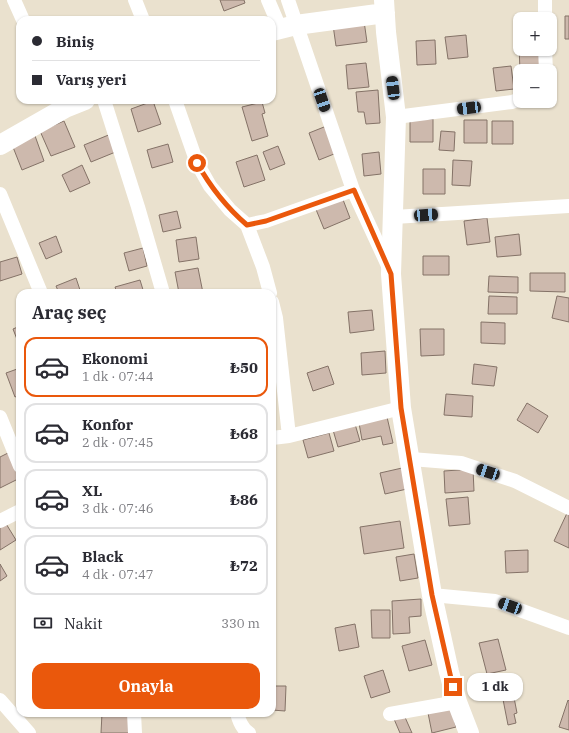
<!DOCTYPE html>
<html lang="tr">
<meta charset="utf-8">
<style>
body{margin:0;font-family:"IBM Plex Serif",serif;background:#f7f7f7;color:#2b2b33;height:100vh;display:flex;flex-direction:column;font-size:15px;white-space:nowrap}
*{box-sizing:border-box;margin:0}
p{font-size:13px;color:#7c7c81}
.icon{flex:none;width:22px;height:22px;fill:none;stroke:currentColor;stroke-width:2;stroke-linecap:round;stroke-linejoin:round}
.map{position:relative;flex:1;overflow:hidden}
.sheet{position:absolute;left:16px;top:289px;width:260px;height:428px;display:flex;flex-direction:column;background:#fff;border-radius:12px;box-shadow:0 1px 3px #0004}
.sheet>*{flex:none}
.hud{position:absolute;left:16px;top:16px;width:260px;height:88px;border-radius:12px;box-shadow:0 1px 3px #0004;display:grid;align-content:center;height:88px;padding:0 16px;background:#fff}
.tools{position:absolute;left:513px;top:12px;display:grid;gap:8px}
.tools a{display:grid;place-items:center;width:44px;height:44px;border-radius:8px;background:#fff;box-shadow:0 1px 3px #0004;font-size:20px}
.end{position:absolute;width:18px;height:18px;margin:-9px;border:5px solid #ea580c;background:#fff;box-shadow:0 0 0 2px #fff}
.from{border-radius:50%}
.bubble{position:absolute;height:28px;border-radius:12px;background:#fff;box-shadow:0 1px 3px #0004;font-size:13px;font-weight:800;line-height:28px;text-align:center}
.car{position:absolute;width:12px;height:24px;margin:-12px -6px;border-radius:5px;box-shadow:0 0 3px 1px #0007;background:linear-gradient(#222 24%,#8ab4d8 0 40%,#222 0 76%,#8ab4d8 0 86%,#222 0)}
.hud b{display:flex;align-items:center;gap:14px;height:38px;font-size:15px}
.hud b+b{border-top:1px solid #e1e1e2}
.hud i{width:10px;height:10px;background:#2b2b33}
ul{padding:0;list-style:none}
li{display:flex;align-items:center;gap:12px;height:60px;margin:0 8px 6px;padding:0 8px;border:2px solid #e1e1e2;border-radius:12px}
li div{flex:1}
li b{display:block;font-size:15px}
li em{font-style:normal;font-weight:800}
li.current{border-color:#ea580c}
li>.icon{width:36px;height:36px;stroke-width:1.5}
h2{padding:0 16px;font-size:18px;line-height:48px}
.pay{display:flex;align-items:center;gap:10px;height:44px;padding:0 16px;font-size:15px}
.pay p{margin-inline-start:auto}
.primary-button{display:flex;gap:8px;margin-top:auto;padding:8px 16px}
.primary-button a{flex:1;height:46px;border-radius:12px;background:#ea580c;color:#fff;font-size:16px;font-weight:800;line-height:46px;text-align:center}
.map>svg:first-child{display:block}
.building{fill:#cdb9ad;stroke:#847267}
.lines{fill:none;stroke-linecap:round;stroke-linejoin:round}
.street{stroke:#fff;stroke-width:14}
.secondary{stroke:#fff;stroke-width:20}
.route{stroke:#ea580c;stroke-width:5}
</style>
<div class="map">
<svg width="569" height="733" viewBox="0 0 569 733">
<rect width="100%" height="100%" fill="#eae1ce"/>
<path class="building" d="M220 0H244L245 3 224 11Z
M565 16H569V39H565Z
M364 21 367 42 336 46 333 25Z
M466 35 468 57 448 59 445 37Z
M435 40 436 64 417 65 416 41Z
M519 44 520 49H539L540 71 520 72Z
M366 63 369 87 348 89 346 65Z
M511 66 514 89 496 91 493 68Z
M378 90 380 123 366 124 364 112H358L356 92Z
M153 101 161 124 138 132 131 109Z
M262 102 265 113 262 114 268 136 252 141 242 107Z
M410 119H433V142H410Z
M464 120H487V143H464Z
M64 121 75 147 51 156 40 131Z
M492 121H513V144H492Z
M329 125 339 152 319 160 309 133Z
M441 131 455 132 454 151 439 150Z
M34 133 44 161 22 170 11 142Z
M111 134 118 151 91 162 84 145Z
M168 144 173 162 152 168 147 150Z
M278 146 285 164 270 170 263 152Z
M379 152 381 174 364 176 362 154Z
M257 155 265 180 244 187 236 162Z
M453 160 472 161 470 186 452 185Z
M82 165 90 183 70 192 62 175Z
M423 169H445V194H423Z
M342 197 350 218 324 229 315 207Z
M177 211 181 228 163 232 159 215Z
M487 218 490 242 467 245 464 221Z
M519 234 521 255 497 257 495 237Z
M56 236 62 252 46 259 39 243Z
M196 237 199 259 179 262 176 240Z
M143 248 147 266 129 271 124 253Z
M423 256H449V275H423Z
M17 257 22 274 0 281V262Z
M198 268 203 293H179L175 272Z
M530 273H565V292L530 291Z
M489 276 518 277V293L488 292Z
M76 278 81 293H59L56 286Z
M140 280 144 293H117L115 287Z
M489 296 517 297V314H488Z
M557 296 569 298V322L552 318Z
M372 310 374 330 350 333 348 312Z
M481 322 505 323V344L481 343Z
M20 326V347L13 329Z
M420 329H444V355L421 356Z
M385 351 386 373 362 375 361 353Z
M474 364 497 367 494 386 472 384Z
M328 366 334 384 313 391 307 373Z
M20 368V395L15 397 6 373Z
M446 394 473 396 472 417 444 415Z
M527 403 548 416 538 433 517 420Z
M387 417 393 443 383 445 381 436 362 440 359 423Z
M355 424 360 441 338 447 333 430Z
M329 433 334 451 308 458 303 440Z
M8 453 20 478 0 488V457Z
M402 468 407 489 385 494 380 473Z
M473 469 474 491 445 493 444 471Z
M468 497 470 524 449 526 446 499Z
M568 511 569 512V548L554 541Z
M400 521 404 548 364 554 360 527Z
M5 522 16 540 0 550V525Z
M528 550V572L506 573 505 551Z
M414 554 418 578 400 581 396 557Z
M0 564 7 576 0 581Z
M421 599V616L409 617 410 633 393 634 392 601Z
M371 610H390V638H372Z
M355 624 359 647 339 651 335 628Z
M498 639 506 670 487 674 479 643Z
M425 640 432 665 409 671 402 646Z
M383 670 390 692 371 698 364 676Z
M511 682 517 713 514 714 516 723 508 725 500 684Z
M272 686H286L285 711 272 710Z
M568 700 569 701V730L559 727Z
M451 707 456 727 432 733 428 713Z
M102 713H131L130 733H101Z
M404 715 412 733H400L394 719Z"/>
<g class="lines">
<path class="street" d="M14 0 23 20
M135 0 143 20
M268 0 280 28
M288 0 353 190 390 270
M545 0V19
M545 49 546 71
M104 100 138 207 163 293
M175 100 197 163 210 186 230 210 247 225 263 267 270 293
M396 117 512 102 520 99
M0 194 41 293
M394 217 569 206
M247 225 266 221 353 190
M272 302 276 318 289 436
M0 417 20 466
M272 438 289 436 401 408
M411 459 461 463 515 481 569 508
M0 521 20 511
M432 595 495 601 569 628
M0 700 29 733
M134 713 135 733
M237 713C239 721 242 729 249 733
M390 714 457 702"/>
<path class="secondary" d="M384 0 386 32 396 117 391 274 401 408 432 595 449 672 457 702 469 733
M272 31 296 25 385 13
M0 145 65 108 85 100"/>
</g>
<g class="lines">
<path class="route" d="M197 163C211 188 226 207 247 225L266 221 354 190 391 274 401 408 432 595 453 687"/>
</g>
</svg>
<div class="tools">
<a>+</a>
<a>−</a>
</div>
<i class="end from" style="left:197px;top:163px"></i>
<i class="end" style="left:453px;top:687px"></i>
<div class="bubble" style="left:467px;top:673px;width:56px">1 dk</div>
<i class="car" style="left:393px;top:88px;rotate:353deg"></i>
<i class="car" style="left:322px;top:100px;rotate:161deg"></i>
<i class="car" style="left:469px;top:108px;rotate:263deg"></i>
<i class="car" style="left:426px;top:215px;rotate:86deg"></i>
<i class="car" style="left:488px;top:472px;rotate:288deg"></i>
<i class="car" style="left:510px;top:606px;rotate:290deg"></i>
<div class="hud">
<b><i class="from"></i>Biniş</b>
<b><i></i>Varış yeri</b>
</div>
<section class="sheet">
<h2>Araç seç</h2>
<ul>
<li class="current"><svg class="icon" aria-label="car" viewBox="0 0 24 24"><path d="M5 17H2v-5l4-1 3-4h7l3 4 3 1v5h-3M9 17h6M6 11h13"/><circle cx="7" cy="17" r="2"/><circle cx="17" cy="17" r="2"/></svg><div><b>Ekonomi</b><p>1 dk · 07:44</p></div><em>₺50</em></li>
<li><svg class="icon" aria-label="car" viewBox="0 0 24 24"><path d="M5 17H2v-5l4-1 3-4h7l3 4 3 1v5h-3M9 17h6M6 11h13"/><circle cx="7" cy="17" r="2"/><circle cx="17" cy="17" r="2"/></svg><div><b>Konfor</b><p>2 dk · 07:45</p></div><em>₺68</em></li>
<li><svg class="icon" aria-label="car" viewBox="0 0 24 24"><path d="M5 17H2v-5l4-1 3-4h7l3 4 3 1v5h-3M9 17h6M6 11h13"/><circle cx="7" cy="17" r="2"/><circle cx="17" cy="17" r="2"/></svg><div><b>XL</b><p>3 dk · 07:46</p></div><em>₺86</em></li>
<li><svg class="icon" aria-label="car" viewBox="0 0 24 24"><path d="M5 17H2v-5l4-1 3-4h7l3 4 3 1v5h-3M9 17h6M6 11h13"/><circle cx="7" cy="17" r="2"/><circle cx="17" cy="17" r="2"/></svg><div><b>Black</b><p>4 dk · 07:47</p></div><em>₺72</em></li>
</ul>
<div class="pay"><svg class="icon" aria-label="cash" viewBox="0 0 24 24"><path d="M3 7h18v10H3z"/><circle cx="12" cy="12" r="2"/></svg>Nakit<p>330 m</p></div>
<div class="primary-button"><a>Onayla</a></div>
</section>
</div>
